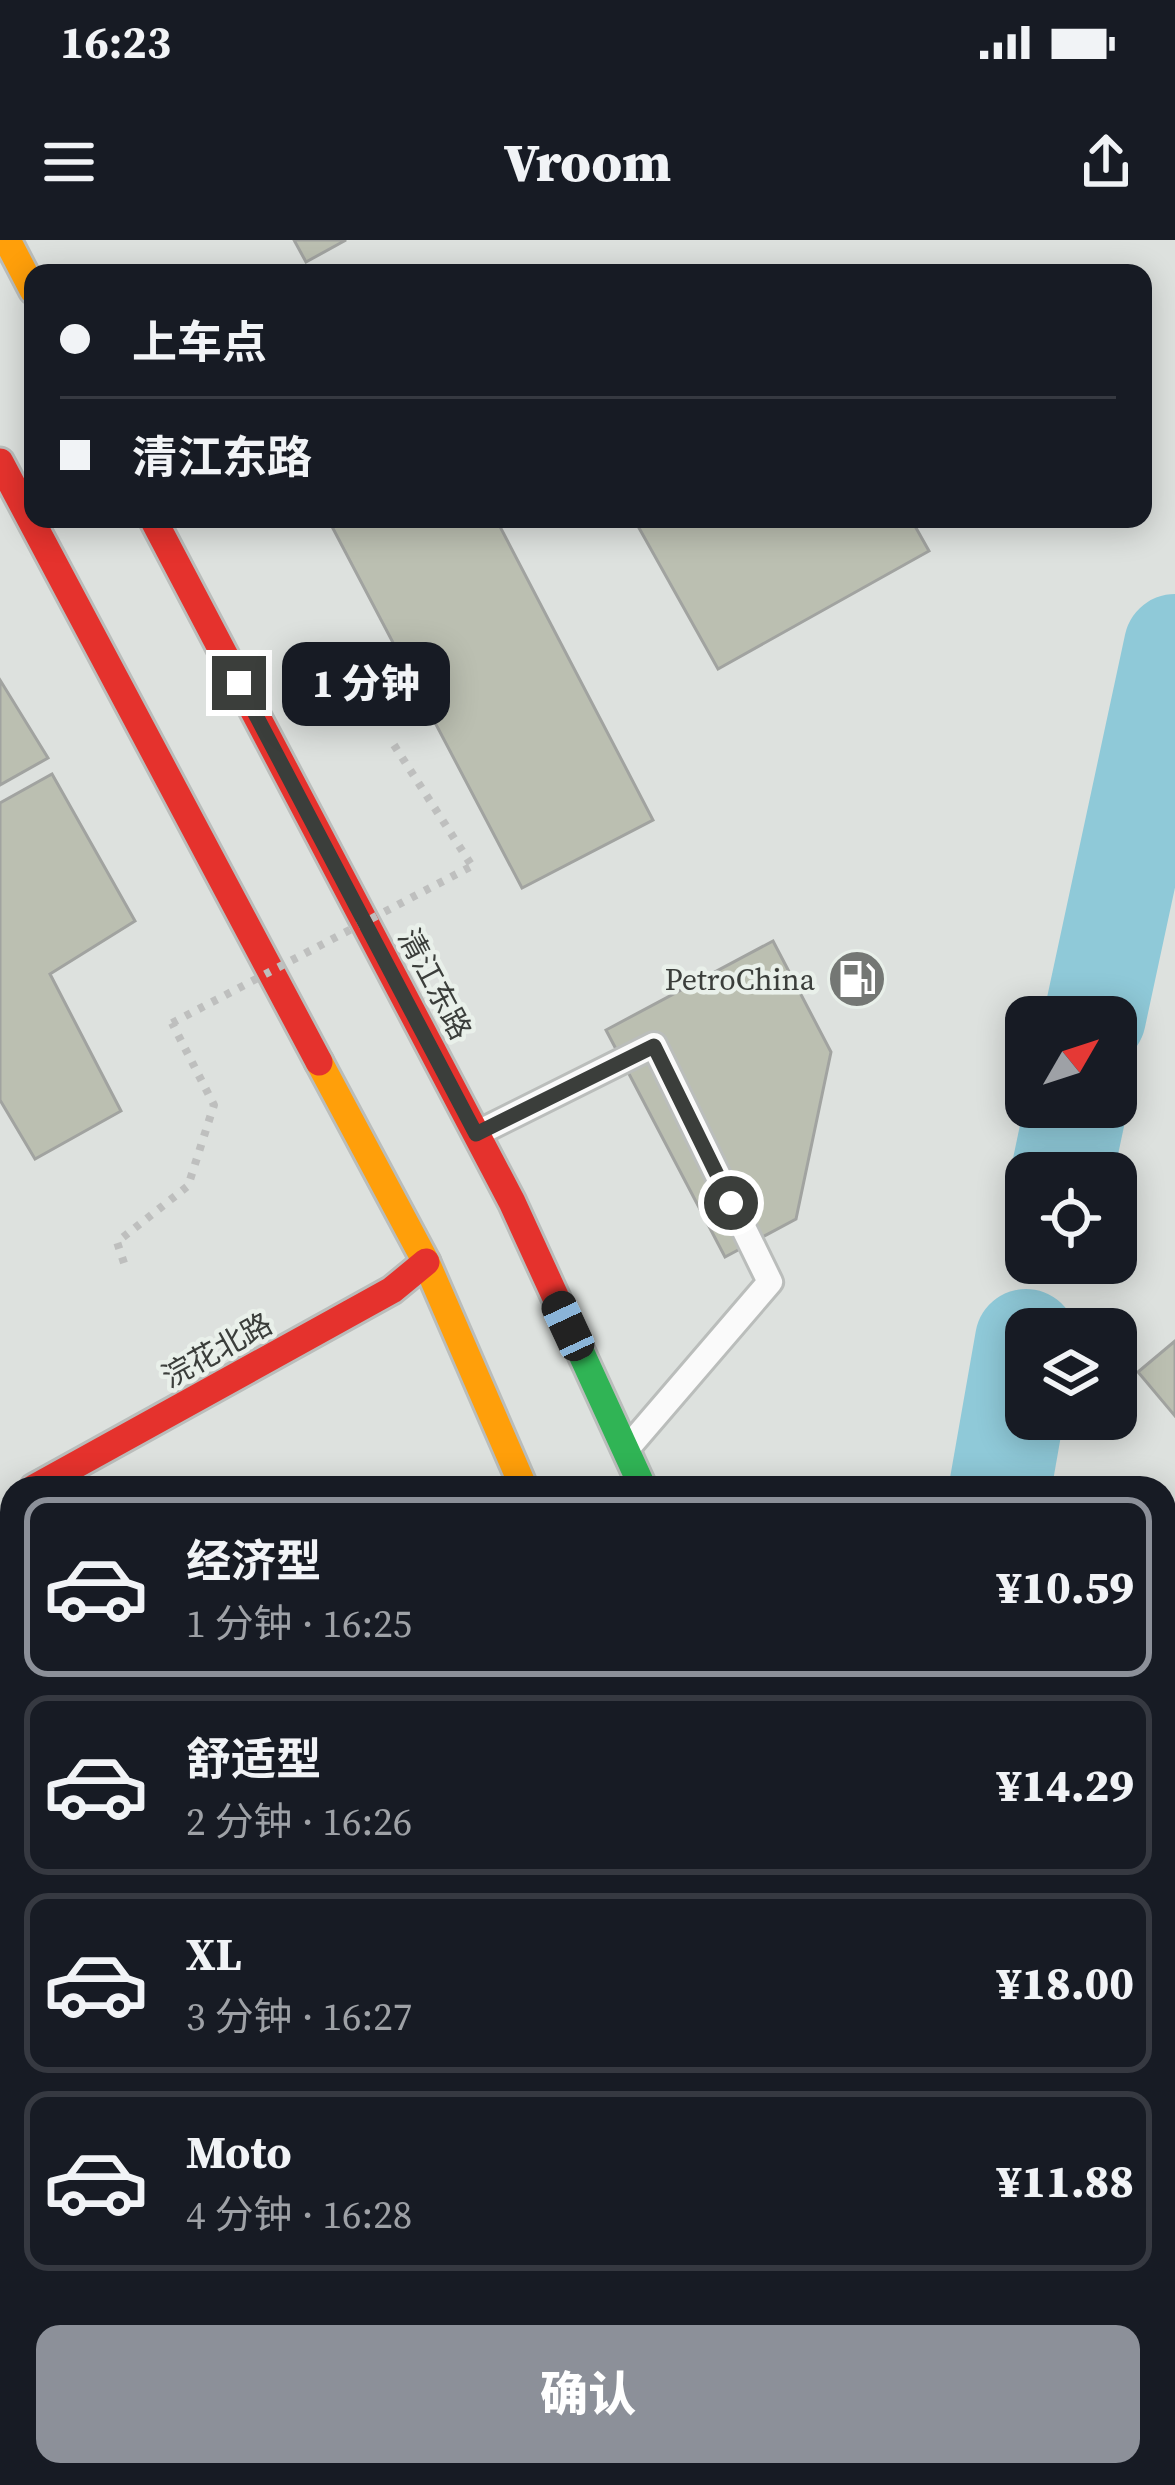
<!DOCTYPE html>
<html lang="zh">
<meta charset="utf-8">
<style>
body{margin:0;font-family:"Source Serif 4","Noto Sans SC",serif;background:#242831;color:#f1f3f6;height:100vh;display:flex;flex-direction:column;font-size:45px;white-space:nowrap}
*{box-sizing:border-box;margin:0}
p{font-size:39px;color:#9ea1a6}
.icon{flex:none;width:66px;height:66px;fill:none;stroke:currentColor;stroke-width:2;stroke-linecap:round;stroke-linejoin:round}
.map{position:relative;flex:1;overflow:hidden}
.panel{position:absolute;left:0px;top:1236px;width:1176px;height:1011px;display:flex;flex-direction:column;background:#171b24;border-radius:36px 36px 0 0;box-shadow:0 6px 30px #0003}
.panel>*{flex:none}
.top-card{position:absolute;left:24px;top:24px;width:1128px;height:264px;border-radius:24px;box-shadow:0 6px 30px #0003;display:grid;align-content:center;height:264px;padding:0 36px;background:#171b24}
.needle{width:78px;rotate:51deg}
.fabs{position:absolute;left:1005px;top:756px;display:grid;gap:24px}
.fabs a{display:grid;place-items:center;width:132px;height:132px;border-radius:24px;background:#171b24;box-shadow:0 6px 30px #0003;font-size:60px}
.end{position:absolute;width:54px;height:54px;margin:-27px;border:15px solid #3b3e3b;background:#fff;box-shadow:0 0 0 6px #fff}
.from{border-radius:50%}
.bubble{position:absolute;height:84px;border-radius:24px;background:#171b24;box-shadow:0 6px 30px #0003;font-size:39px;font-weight:800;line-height:84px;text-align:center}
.car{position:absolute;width:36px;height:72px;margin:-36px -18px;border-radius:15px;box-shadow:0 0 9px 3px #0007;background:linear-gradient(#222 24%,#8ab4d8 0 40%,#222 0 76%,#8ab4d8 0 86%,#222 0)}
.top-card b{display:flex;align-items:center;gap:42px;height:114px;font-size:45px}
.top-card b+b{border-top:3px solid #363941}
.top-card i{width:30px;height:30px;background:#f1f3f6}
ul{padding:21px 0 0;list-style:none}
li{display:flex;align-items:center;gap:36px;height:180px;margin:0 24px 18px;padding:0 12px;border:6px solid #363941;border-radius:24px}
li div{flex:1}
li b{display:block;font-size:45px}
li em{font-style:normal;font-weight:800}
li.on{border-color:#8c9099}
li>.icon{width:108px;height:108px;stroke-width:1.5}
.primary-button{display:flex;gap:24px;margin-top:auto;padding:24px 36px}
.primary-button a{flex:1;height:138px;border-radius:24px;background:#8c9099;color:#fff;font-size:48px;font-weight:800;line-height:138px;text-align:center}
.status{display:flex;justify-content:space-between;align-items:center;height:84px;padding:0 60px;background:#171b24;direction:ltr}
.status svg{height:33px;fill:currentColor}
header{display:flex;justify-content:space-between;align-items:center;height:156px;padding:0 36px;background:#171b24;font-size:54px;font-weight:800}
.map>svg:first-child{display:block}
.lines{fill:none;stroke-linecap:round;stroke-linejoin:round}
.river{stroke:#8fc9d8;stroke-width:102}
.building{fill:#bbbfb1;stroke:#a1a3a0;stroke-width:3}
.lane-casing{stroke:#babdbb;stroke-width:30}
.fast-casing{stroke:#babdbb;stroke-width:33}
.slow-casing{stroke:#babdbb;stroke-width:33}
.jam-casing{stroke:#babdbb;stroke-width:33}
.path{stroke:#bebfbe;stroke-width:8;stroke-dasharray:6 9;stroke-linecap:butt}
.lane{stroke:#fafafa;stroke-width:24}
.fast{stroke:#30b455;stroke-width:27}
.slow{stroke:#ff9f0a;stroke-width:27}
.jam{stroke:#e5322d;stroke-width:27}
.path-bridge{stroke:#bebfbe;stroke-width:8;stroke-dasharray:6 9;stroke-linecap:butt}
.route{stroke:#3b3e3b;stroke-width:15}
.labels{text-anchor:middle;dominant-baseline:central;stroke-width:9;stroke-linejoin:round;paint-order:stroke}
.poi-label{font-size:30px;fill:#3b3e3b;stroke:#e9f0ea;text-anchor:end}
.street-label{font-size:30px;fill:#3b3e3b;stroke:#e9f0ea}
</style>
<div class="status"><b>16:23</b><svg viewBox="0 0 49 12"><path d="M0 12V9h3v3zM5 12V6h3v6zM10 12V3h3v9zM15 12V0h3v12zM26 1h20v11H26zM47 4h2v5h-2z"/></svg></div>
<header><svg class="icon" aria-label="menu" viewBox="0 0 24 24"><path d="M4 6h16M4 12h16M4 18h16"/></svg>Vroom<svg class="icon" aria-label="share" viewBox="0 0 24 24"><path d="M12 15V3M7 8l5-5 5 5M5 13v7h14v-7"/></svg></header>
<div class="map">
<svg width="1175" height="2245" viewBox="0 0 1175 2245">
<rect width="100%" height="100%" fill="#dde1de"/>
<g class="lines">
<path class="river" d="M1095 777 1175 405
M1062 933 1076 867
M1000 1248 1026 1100
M1136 2235 1138 2245"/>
</g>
<path class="building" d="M294 0H346L306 22Z
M328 279H496L653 580 522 648Z
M634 279H911L929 311 718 429Z
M0 440 48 518 0 545Z
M52 534 135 681 50 734 121 871 35 919 0 860V563Z
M773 701 831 812 796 979 725 1017 606 790Z
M1175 1101V1176L1138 1132Z
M12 1403V1480L0 1487V1410Z
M1175 1665V1805L1164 1790V1674Z
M12 1692V1902L0 1821V1694Z
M61 2235H177L179 2245H63Z
M282 2235H424L425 2245H284Z
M509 2235H610L612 2245H510Z"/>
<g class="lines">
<g class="lane-casing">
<path id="lane" d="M478 893 654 805 770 1042 631 1204
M1164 1580 1175 1571
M1164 1846 1175 1869"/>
</g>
<g class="fast-casing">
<path id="fast" d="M561 1069 643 1248"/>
</g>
<g class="slow-casing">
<path id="slow" d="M7 0 33 50
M319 822 426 1022 524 1248"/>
</g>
<g class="jam-casing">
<path id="jam" d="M0 222 319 822
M153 279 512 962 561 1069
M34 1248 392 1050 426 1022
M724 2235 726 2245
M822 2235 824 2245
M879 2235 881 2245
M943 2235 944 2245"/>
</g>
<path class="path" d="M394 505 472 626
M124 1023 117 1002 188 946 214 865 172 783"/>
<use href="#lane" class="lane"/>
<use href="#fast" class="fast"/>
<use href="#slow" class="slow"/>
<use href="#jam" class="jam"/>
<path class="path-bridge" d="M172 783 472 626"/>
</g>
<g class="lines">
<path class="route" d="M239 443 476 894 654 806 731 963"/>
</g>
<defs>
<g id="fuel-disc" transform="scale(3)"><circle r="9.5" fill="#747774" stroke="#e9f0ea"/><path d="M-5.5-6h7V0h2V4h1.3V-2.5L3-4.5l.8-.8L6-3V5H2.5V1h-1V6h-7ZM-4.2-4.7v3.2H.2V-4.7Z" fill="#fff"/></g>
</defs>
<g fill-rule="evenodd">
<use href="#fuel-disc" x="857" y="739"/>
</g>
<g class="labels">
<g class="poi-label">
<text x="815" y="739">PetroChina</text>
</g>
<g class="street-label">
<text transform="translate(435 744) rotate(62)">清江东路</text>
<text transform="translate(217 1110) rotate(-29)">浣花北路</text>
</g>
</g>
</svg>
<div class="fabs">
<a><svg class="needle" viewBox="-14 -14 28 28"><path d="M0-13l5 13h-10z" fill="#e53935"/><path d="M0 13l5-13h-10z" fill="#9ea1a6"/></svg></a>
<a><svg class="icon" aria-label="locate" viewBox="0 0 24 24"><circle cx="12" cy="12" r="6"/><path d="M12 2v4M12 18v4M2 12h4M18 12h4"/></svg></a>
<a><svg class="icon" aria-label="layers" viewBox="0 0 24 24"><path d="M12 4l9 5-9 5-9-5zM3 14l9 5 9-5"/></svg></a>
</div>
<i class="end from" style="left:731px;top:963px"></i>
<i class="end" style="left:239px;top:443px"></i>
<div class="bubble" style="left:282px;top:402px;width:168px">1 分钟</div>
<i class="car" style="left:568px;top:1086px;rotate:335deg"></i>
<div class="top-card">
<b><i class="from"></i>上车点</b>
<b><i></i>清江东路</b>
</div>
<section class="panel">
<ul>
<li class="on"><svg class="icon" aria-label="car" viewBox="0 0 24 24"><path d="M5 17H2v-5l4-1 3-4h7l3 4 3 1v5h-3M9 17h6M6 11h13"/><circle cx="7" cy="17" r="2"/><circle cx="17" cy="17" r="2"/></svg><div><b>经济型</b><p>1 分钟 · 16:25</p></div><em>¥10.59</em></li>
<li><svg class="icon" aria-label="car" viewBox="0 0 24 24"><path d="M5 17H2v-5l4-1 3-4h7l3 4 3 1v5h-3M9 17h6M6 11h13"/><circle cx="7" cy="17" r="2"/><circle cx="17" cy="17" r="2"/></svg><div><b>舒适型</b><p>2 分钟 · 16:26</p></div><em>¥14.29</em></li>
<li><svg class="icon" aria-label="car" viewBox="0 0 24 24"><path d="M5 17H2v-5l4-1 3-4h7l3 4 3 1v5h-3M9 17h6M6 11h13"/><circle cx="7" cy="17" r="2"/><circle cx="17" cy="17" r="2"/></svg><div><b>XL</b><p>3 分钟 · 16:27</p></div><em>¥18.00</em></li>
<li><svg class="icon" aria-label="car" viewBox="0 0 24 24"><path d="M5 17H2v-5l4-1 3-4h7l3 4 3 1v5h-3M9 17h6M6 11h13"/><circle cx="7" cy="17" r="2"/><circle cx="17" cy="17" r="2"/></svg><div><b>Moto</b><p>4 分钟 · 16:28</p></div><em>¥11.88</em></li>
</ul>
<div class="primary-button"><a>确认</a></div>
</section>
</div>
